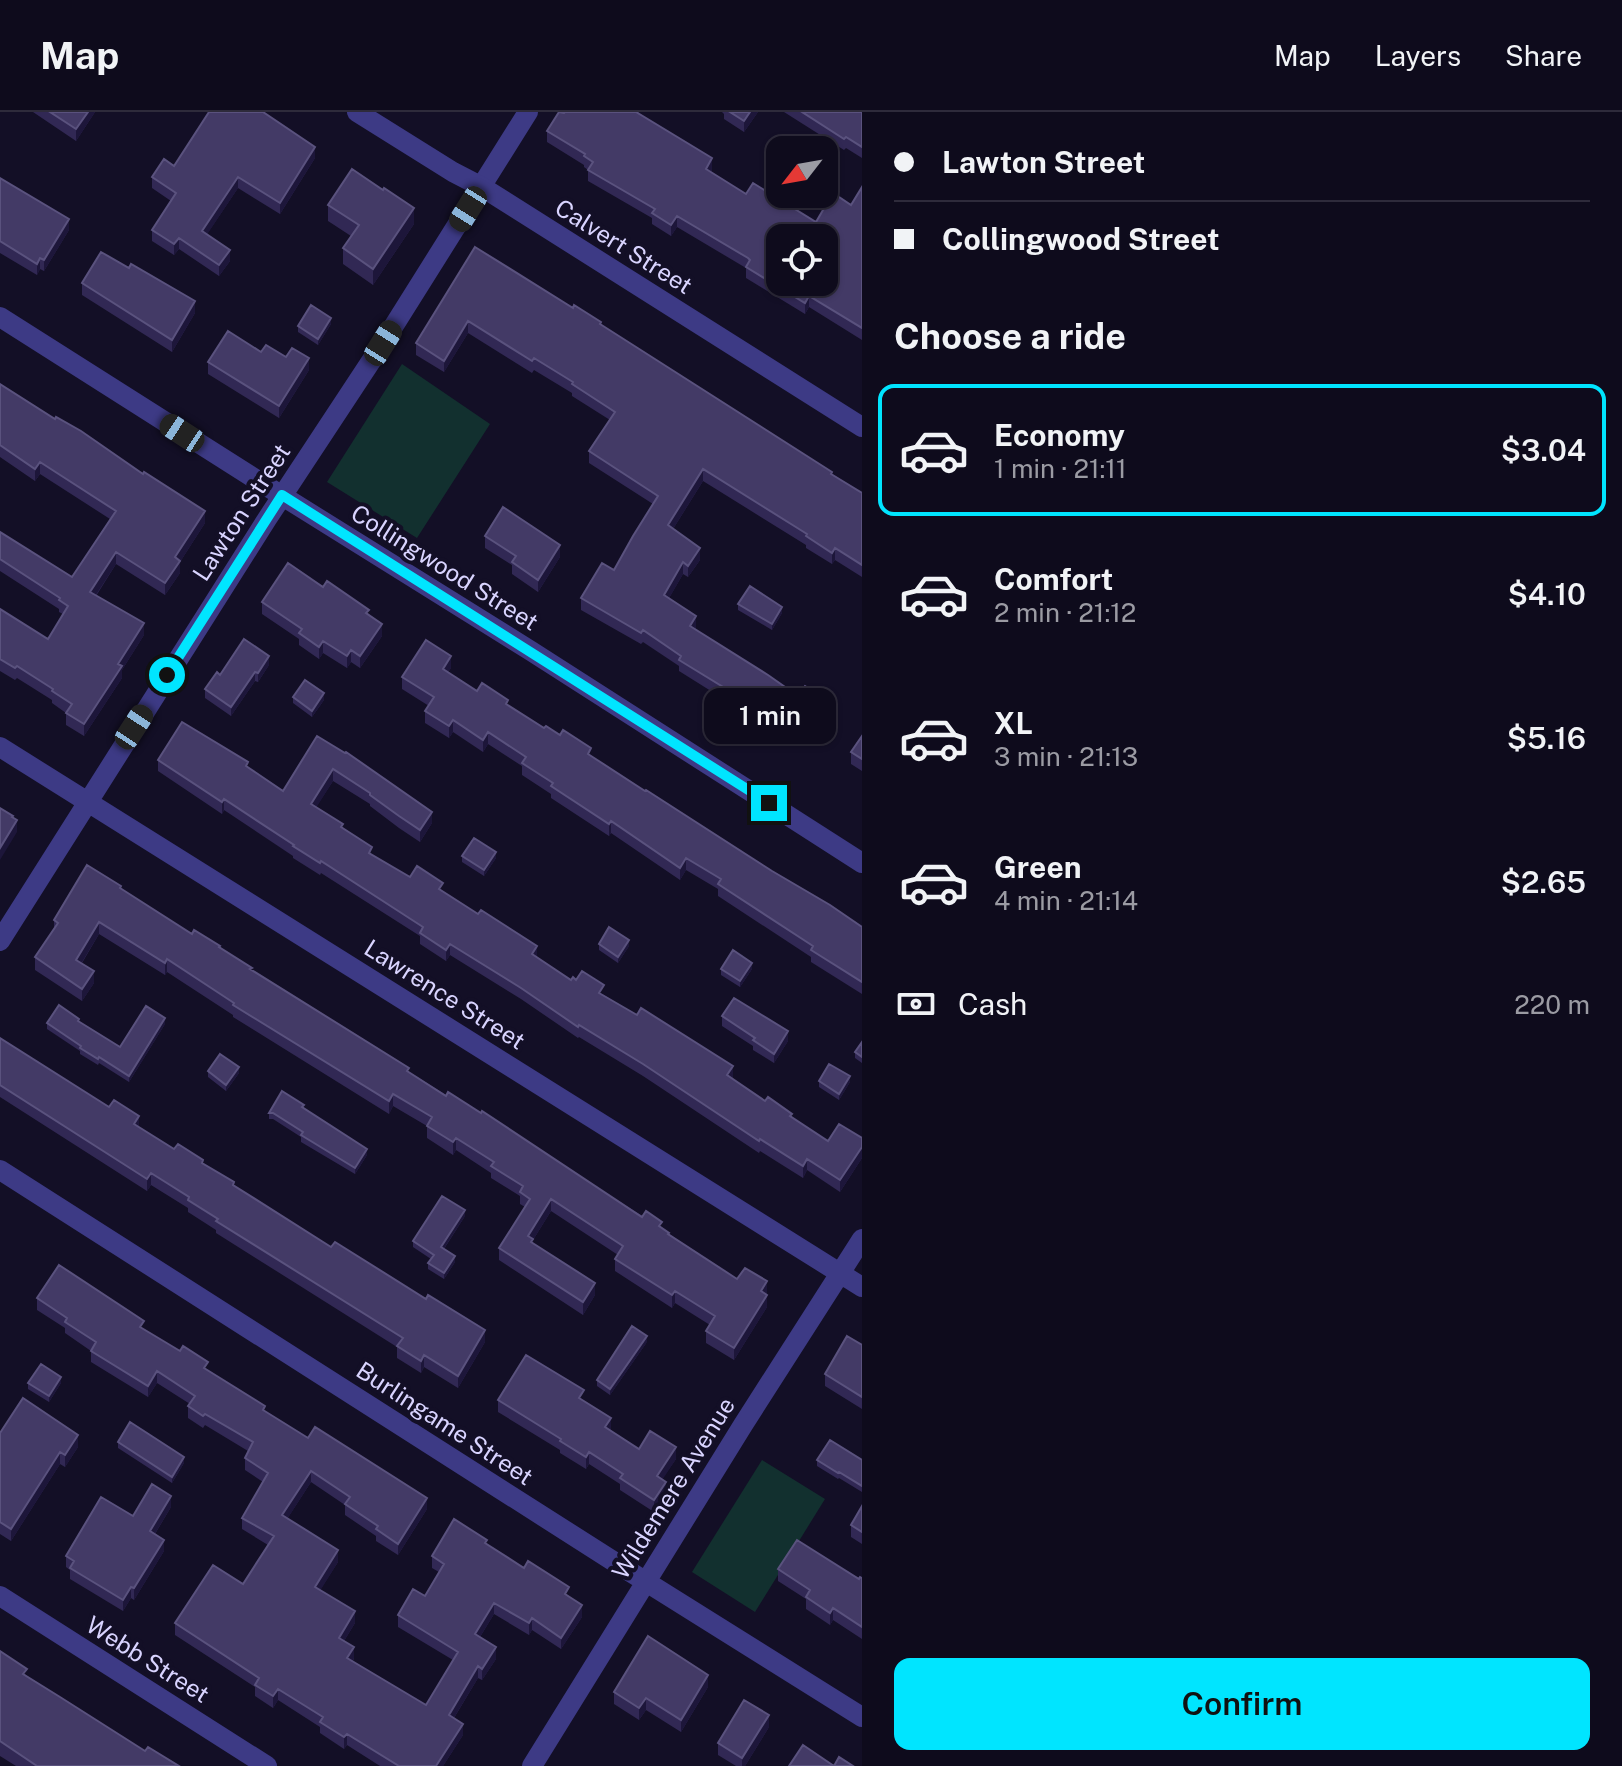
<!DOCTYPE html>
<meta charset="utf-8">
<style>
body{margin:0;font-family:"Public Sans",sans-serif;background:#171425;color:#f1f3f6;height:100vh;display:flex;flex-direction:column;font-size:30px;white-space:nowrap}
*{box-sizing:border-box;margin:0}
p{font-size:26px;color:#9b9ba3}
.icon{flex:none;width:44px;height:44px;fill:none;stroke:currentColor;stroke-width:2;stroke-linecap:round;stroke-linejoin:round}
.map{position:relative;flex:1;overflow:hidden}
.drawer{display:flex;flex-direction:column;background:#0e0b1c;width:760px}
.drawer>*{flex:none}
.banner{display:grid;align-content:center;height:176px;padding:0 32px;background:#0e0b1c}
.needle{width:52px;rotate:239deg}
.buttons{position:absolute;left:766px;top:24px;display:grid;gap:16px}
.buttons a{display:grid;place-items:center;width:72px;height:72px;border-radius:16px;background:#0e0b1c;box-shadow:0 2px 6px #0004,0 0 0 2px #2e2b3b;font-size:40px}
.end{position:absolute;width:36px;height:36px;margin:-18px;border:10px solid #00e5ff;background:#111;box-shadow:0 0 0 4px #111}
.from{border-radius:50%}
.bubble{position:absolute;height:56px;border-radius:16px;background:#0e0b1c;box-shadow:0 2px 6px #0004,0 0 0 2px #2e2b3b;font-size:26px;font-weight:600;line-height:56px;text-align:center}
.car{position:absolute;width:24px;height:48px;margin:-24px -12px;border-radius:10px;box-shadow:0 0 6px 2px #0007;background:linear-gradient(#222 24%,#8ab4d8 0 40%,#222 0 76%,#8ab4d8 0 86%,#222 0)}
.banner b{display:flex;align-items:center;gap:28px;height:76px;font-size:30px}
.banner b+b{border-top:2px solid #2e2b3b}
.banner i{width:20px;height:20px;background:#f1f3f6}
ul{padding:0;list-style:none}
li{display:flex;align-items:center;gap:24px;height:132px;margin:0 16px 12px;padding:0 16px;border:4px solid transparent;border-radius:16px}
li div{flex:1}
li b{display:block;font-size:30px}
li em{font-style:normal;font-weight:600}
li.active{border-color:#00e5ff}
li>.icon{width:72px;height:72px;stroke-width:1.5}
h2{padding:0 32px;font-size:36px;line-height:96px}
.pay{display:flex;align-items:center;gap:20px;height:88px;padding:0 32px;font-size:30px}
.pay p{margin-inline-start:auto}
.action{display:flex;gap:16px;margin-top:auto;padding:16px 32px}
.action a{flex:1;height:92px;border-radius:16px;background:#00e5ff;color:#111;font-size:32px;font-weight:600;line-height:92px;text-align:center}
header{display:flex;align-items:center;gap:48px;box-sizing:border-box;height:112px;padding:0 40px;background:#0e0b1c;border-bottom:2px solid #2e2b3b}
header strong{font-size:38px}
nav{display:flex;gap:44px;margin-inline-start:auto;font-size:28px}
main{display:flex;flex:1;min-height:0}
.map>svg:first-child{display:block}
.green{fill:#12302f}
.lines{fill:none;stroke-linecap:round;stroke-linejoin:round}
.minor{stroke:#3d3a85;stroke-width:20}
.tertiary{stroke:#3d3a85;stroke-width:20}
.wall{fill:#312854}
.shaded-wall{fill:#1d163a}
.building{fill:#433a66;stroke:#5a527e;stroke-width:2;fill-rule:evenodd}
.route{stroke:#00e5ff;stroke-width:10}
.labels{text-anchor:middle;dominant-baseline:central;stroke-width:8;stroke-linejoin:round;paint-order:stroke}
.street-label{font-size:24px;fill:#d9d4ff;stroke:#130f26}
</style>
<header>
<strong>Map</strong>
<nav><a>Map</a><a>Layers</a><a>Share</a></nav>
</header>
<main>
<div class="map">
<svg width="862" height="1654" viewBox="0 0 862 1654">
<rect width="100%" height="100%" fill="#130f26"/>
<path class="green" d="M402 252 490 312 417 426 327 370Z
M762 1348 825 1387 755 1500 692 1460Z"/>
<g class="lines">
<path class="minor" d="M0 205 260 370 531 539 862 751
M0 635 862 1175
M0 829 267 407 383 231 528 0
M0 1058 624 1456 862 1605
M0 1484 267 1654
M532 1654 743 1313 862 1127"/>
<path class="tertiary" d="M357 0 453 60 482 75 862 315"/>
</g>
<path class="wall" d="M33 0H95L76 29Z
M639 0 638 1 712 58 711 60 746 82 816 110 851 93 862 75V228L809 195 805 202 746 166V156L677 115 671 124 652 112V106L588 69V58L584 55V53L547 30V19L564 1Z
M722 0H758L744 20 724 7V2Z
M784 0H862V46L846 36 844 38Z
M315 46 280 102 238 76 207 122 230 149 219 164 179 137 174 143 152 129V118L171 89 152 76V65L174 54Z
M0 66 69 118 44 159 40 157 37 163 0 141Z
M383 78 414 112 373 173 343 152V136L351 124 328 109V93Z
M475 135 601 213 862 381V465L835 448 832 452 806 436V433L703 369 673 417 700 448 688 465 683 462 669 486 696 516 695 517 798 584 830 601 811 631 776 608 770 616 739 594 738 596 679 559V554L643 530 641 532 581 498V486L614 458 653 392 589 351V339L610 308 572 284V281L534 258 532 261 468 221 444 260 416 243V231Z
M82 171 195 201 172 240 82 183Z
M331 212 318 233 298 220V214Z
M261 240 309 258 279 306 208 262V250Z
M0 272 205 411 180 450V461L165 483 116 452 96 484 144 523 122 558V566L84 624 66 613V601L52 591V588L17 566 15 568 0 559V497L48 527 63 502 59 500V497L0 459V420L72 465 110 407 40 362 35 369 0 345Z
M485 424 560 445 538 480 512 462V453L485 436Z
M323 475 369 502 382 524 360 556 351 550 347 556 323 541 319 547 299 533V527L262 502V490Z
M738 492 782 501 772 518 738 498Z
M269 553 258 570 255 569 231 604 205 586V577L220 563Z
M451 556 448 560 477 579 508 593 862 815V882L811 850V845L718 784V777L686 758 680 768 611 721 609 724 551 686V682L522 663V654L488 632 483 640 453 620 449 626 425 611V599L429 594 402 577V565Z
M293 585 324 588 312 605 293 591Z
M317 624 432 711 420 730 399 716 370 694V692L333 669 316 695 343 716 372 743 410 765 443 780 537 846 571 868 604 883 733 965 732 967 765 989 828 1029 862 1026V1046L840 1080 807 1058 803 1066 760 1039 759 1041 643 964 579 925 578 926 521 887 450 843 446 849 420 832V824L321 761 320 763 293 746V744L224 698 222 702 158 659V648L248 655 283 679Z
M862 624V659L851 652V640Z
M462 744 496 746 484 764 462 750Z
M121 777 192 822 220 836 252 858 409 960 662 1116 669 1122 737 1167 767 1169V1195L734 1248 706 1231V1219L710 1213 675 1191 672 1196 615 1159V1147L618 1143 551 1099 533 1128V1131L595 1183 583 1203 499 1148V1136L525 1095 520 1092V1084L491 1066V1061L456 1038 453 1043 427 1026V1014L393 994 389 1002 233 905V903L167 860 165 863 99 822 82 851 94 871 82 889 35 858V845L54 818V808Z
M599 832 629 834 618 851 599 838Z
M721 857H752L740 875 721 863Z
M722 904 788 929 774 951 753 938V934L722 914Z
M79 910 120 935 165 912 129 970 99 951 98 953 80 942V939L47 917V911Z
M0 926 139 1016 174 1037 203 1052 234 1074 331 1135 485 1230 458 1276 424 1255 421 1261 397 1246V1235L216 1121V1118L188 1100V1096L151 1073 147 1079 0 985Z
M862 930V951L855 946V940Z
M208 959 239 961 226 979 208 965Z
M819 969 850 970 839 988 819 975Z
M304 996 367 1043 355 1062 301 1030V1025L273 1007H269V1001Z
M465 1104 444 1137 455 1150 444 1167 428 1157V1151L431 1147 413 1135V1129Z
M37 1186 144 1218 208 1259 265 1299 308 1326 427 1397 398 1443 376 1429V1424L345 1403V1393L311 1370 287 1407 338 1450 320 1478 355 1511 344 1529 354 1546 353 1549 426 1593 453 1548 398 1515V1503L425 1484 439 1460 432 1456V1444L487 1433 569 1485 582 1505 561 1537 532 1518 529 1523 494 1502 480 1525 496 1547 482 1568 478 1566 454 1606 463 1623 443 1654H380L347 1633 344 1637 320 1621V1615L278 1588 273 1596 255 1584V1575L175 1523V1511L243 1472 268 1433 242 1417V1406L263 1370 245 1358V1346L248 1339 205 1313 203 1316 188 1306V1294L190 1292 157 1271 148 1285 91 1250V1239L65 1221V1216L37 1198Z
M647 1230 610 1283 597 1274V1268Z
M862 1233V1297L825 1274V1262Z
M28 1271H61L49 1290 28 1277Z
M498 1288 584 1289 611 1318H610L639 1337 676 1347 662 1367 666 1382 654 1400 620 1378V1372L589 1352 586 1357 560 1341V1338L498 1300Z
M0 1321 78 1335 65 1355 60 1352 11 1429 0 1422Z
M118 1330 184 1351 172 1371 118 1336Z
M817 1348H862V1380L839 1366 838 1367 817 1354Z
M862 1394V1432L851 1425V1413Z
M171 1395 155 1422 164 1439 134 1488 131 1486 123 1499 70 1467V1458L66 1455V1444L133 1404Z
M778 1457 859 1467 862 1466V1527L833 1508 830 1513 806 1497V1487L778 1469Z
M0 1539 27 1564 145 1639 179 1654H16L0 1644Z
M708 1575 681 1620 646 1598 639 1608 614 1592V1580Z
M769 1615 745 1654H736L718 1643V1631Z"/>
<path class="shaded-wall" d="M88 0H95L76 29V17Z
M750 0H758L744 20V9Z
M315 35V46L280 102V91Z
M712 46V58L706 68V57Z
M238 65V76L202 130V119Z
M414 96V112L373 173V157Z
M677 104V115L671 124V113Z
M69 107V118L44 159V148Z
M179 126V137L174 143V132Z
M230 138V149L219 164V153Z
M40 146V157L37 163V152Z
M809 184V195L805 202V191Z
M195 189V201L172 240V228Z
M331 206V212L318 233V227Z
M468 209V221L444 260V249Z
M309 246V258L279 306V294Z
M40 350V362L35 369V357Z
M703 357V369L668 425V413Z
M205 399V411L180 450V461L165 483V471L175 445Z
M560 433V445L538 480V468Z
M700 436V448L688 465V454Z
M835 436V448L832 452V441Z
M116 440V452L90 492V480Z
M683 450V462L664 495V483Z
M782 495V501L772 518V512Z
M696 504V516L690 525V514Z
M144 511V523L122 558V566L84 624V612L118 552Z
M382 512V524L360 556V544Z
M323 529V541L319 547V535Z
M351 538V550L347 556V544Z
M269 544V553L258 570V561Z
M451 544V556L443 569V557Z
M255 560V569L231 604V595Z
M324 581V588L312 605V599Z
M830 590V601L811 631V619Z
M776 596V608L770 616V604Z
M453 608V620L449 626V614Z
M488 620V632L483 640V628Z
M333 657V669L311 704V692Z
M224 687V698L222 702V690Z
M432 700V711L420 730V718Z
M13 704V713L17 708V720L0 748V736Z
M611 709V721L609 724V712Z
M496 740V746L484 764V758Z
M686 746V758L680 768V756Z
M99 810V822L76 860V848Z
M629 828V834L618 851V845Z
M450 832V843L446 849V838Z
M537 834V846L532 842Z
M167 847V860L165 863V851Z
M752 851V857L740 875V869Z
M94 859V871L82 889V877Z
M165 906V912L129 970V964Z
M788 919V929L774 951V942Z
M733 954V965L727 975V963Z
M239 955V961L226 979V973Z
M850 964V970L839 988V982Z
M393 982V994L389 1002V989Z
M139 1004V1016L134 1012Z
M456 1026V1038L453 1043V1030Z
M862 1035V1046L840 1080V1068Z
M367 1037V1043L355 1062V1056Z
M807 1047V1058L803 1066V1054Z
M151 1061V1073L147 1079V1067Z
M551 1087V1099L533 1128V1140L528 1124Z
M465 1098V1104L441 1141V1135Z
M455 1144V1150L444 1167V1161Z
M767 1169V1195L734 1248V1236Z
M595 1171V1183L583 1203V1190Z
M675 1179V1191L672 1196V1183Z
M485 1218V1230L458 1276V1264Z
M647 1224V1230L610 1283V1277Z
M424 1243V1255L421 1261V1249Z
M157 1259V1271L148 1285V1274Z
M61 1265V1271L49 1290V1284Z
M611 1306V1318L605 1327V1315Z
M78 1323V1335L65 1355V1343Z
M676 1335V1347L657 1376V1364Z
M60 1340V1352L11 1429V1417Z
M589 1340V1352L586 1357V1345Z
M184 1345V1351L172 1371V1365Z
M311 1359V1370L282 1415V1403Z
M666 1370V1382L654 1400V1388Z
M171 1384V1395L150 1430V1419Z
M427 1386V1397L398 1443V1432Z
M164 1428V1439L134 1488V1476Z
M338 1438V1450L315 1487V1475Z
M131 1475V1486L123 1499V1488Z
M494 1491V1502L475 1533V1522Z
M582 1493V1505L561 1537V1526Z
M833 1496V1508L830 1513V1501Z
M355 1499V1511L339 1537V1526Z
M532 1506V1518L529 1523V1511Z
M354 1535V1546L347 1558V1546Z
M496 1535V1547L482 1568V1557Z
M478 1554V1566L449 1614V1603Z
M708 1563V1575L681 1620V1608Z
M278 1577V1588L273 1596V1584Z
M646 1586V1598L639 1608V1596Z
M769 1603V1615L745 1654H742V1646Z
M463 1612V1623L443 1654H436Z
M347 1622V1633L344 1637V1625Z"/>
<path class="building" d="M50 0H88L76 17Z
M209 0H263L315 35 280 91 238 65 202 119 230 138 219 153 179 126 174 132 152 118 176 81 152 65 164 47 174 54Z
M559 0 564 1 565 0H636L712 46 706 57 746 82 753 71 816 110 833 81 851 93 862 75V216L809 184 805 191 746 155 750 148 748 146 677 104 671 113 652 101 655 97 588 58 593 50 584 44 585 42 547 19ZM780 126H824V170H780Z
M730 0H750L744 9Z
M802 0H862V35L846 25 844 27Z
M352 57 383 78 384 76 414 96 373 157 343 136 359 113 328 93Z
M0 66 69 107 44 148 40 146 37 152 0 129Z
M475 135 573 196 574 193 601 210 600 212 832 360 831 362 862 381V453L835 436 832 441 806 424 807 422 703 357 668 413 700 436 688 454 683 450 664 483 696 504 690 514 768 563 798 584 805 574 830 590 811 619 776 596 770 604 739 582 738 584 679 548 681 544 643 518 641 521 581 486 602 451 614 458 633 424 658 384 589 339 615 300 572 272 573 270 534 246 532 249 468 209 444 249 416 231Z
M101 140 129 156 131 152 195 189 172 228 82 171Z
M311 193 331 206 318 227 298 214Z
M228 219 261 240 266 233 286 245 292 236 309 246 279 294 208 250Z
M0 272 55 307 56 305 81 319 143 362 144 360 205 399 175 445 180 449 165 471 116 440 90 480 144 511 118 552 122 554 84 612 66 601 72 592 52 579 53 577 17 554 15 556 0 547V497L48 527 68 494 59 488 60 486 0 447V420L72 465 116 399 40 350 35 357 0 333Z
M503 395 560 433 538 468 512 450 516 444 485 424Z
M288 451 323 475 327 469 369 498 366 501 382 512 360 544 351 538 347 544 323 529 319 535 299 521 302 517 262 490Z
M750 474 782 495 772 512 738 492Z
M244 527 269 544 258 561 255 560 231 595 205 577 217 560 220 563Z
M426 528 451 544 443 557 477 579 482 571 508 588 506 592 544 616 546 614 560 623 563 618 591 636 588 642 645 679 646 678 772 759 830 793 862 815V870L811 838 813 834 718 772 721 767 686 746 680 756 611 709 609 712 551 674 553 671 522 651 526 645 488 620 483 628 453 608 449 614 425 599 434 585 402 565Z
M305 568 324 581 312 599 293 585Z
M182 610 248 650 246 654 283 679 317 624 345 641 346 640 432 700 420 718 399 704 370 683V681L333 657 311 692 343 712 341 715 372 735 369 741 410 765 417 754 443 771 439 777 478 802 481 798 537 834 532 842 571 868 573 865 576 868 582 859 604 873 599 881 637 903 641 896 733 954 727 963 765 989 768 985 792 1002 790 1004 828 1029 839 1012 862 1026V1035L840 1068 807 1047 803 1054 760 1027 759 1029 643 952 579 913 578 915 521 876 450 832 446 838 420 821 423 815 321 749 320 751 293 734 294 733 224 687 222 690 158 648Z
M862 624V647L851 640Z
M0 696 13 704 12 705 17 708 0 736Z
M474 726 496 740 484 758 462 744Z
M87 753 121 774 120 776 192 822 194 818 220 834 219 835 252 856 250 857 409 956 407 959 446 984 448 980 481 1001 482 999 642 1105 646 1099 662 1110 659 1114 669 1121 668 1122 737 1167 745 1156 767 1169 761 1179 767 1183 734 1236 706 1219 715 1204 675 1179 672 1183 615 1147 623 1134 551 1087 528 1124 533 1127 531 1130 595 1171 583 1190 499 1136 530 1087 520 1080 523 1074 491 1054 494 1050 456 1026 453 1030 427 1014 432 1005 393 982 389 989 233 893 234 891 167 847 165 851 99 810 76 848 94 859 82 877 35 845 58 811 54 808Z
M609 815 629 828 618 845 599 832Z
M733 838 752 851 740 869 721 857Z
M734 886 788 919 774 942 753 928 755 926 722 904Z
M59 893 79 907 78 909 120 935 146 894 165 906 129 964 99 945 98 947 80 936 81 934 47 911Z
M0 926 109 995 114 988 139 1004 134 1012 174 1037 178 1032 203 1048 202 1051 234 1070 233 1073 331 1135 335 1130 426 1187 428 1183 485 1218 458 1264 424 1243 421 1249 397 1234 403 1226 216 1109 218 1107 188 1088 189 1085 151 1061 147 1067 0 973Z
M862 930V945L855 940Z
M220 942 239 955 226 973 208 959Z
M829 952 850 964 839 982 819 969Z
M282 979 304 993 302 995 367 1037 355 1056 301 1023 303 1020 273 1001H269Z
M442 1084 465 1098 441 1135 455 1144 444 1161 428 1151 434 1143 413 1129Z
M59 1153 144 1209 140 1215 180 1239 183 1234 208 1250 204 1256 265 1294 263 1298 308 1326 315 1315 427 1386 398 1432 376 1417 378 1414 345 1392 350 1385 311 1359 282 1403 338 1438 315 1475 355 1499 339 1526 354 1535 347 1546 426 1593 458 1540 398 1503 413 1477 425 1484 444 1452 432 1444 454 1407 487 1428 485 1431 524 1456 528 1449 569 1475 565 1482 582 1493 561 1526 532 1506 529 1511 494 1491 475 1522 496 1535 482 1557 478 1554 449 1603 463 1612 436 1654H399L347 1622 344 1625 320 1610 323 1605 278 1577 273 1584 255 1573 259 1566 175 1511 213 1453 243 1472 274 1424 242 1406 268 1361 245 1346 253 1330 205 1302 203 1304 188 1294 195 1284 157 1259 148 1274 91 1239 96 1230 65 1210 67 1206 37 1186Z
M632 1214 647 1224 610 1277 597 1268Z
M847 1224 862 1233V1285L825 1262Z
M526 1243 584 1278 579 1286 611 1306 605 1315 639 1337 650 1319 676 1335 657 1364 666 1370 654 1388 620 1366 623 1362 589 1340 586 1345 560 1329 561 1327 498 1288Z
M41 1252 61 1265 49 1284 28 1271Z
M23 1286 78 1323 65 1343 60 1340 11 1417 0 1410V1321Z
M130 1310 184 1345 172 1365 118 1330Z
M830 1328 862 1348V1374L839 1360 838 1361 817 1348Z
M152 1372 171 1384 150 1419 164 1428 134 1476 131 1475 123 1488 70 1456 74 1449 66 1444 101 1385 133 1404Z
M862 1394V1420L851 1413Z
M797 1428 859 1467 860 1465 862 1466V1515L833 1496 830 1501 806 1485 810 1478 778 1457Z
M648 1524 708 1563 681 1608 646 1586 639 1596 614 1580Z
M0 1539 27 1557 23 1562 60 1585 145 1639 148 1635 179 1654H37L0 1629Z
M744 1588 769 1603 742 1646 718 1631Z
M803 1633 834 1654 839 1645 853 1654H789Z"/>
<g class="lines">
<path class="route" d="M167 563 282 383 769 691"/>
</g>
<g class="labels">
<g class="street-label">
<text transform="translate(624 134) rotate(32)">Calvert Street</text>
<text transform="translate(241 400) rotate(-57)">Lawton Street</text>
<text transform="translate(445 455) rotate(32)">Collingwood Street</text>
<text transform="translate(445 882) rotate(32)">Lawrence Street</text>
<text transform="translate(445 1311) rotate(33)">Burlingame Street</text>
<text transform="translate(673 1376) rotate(-58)">Wildemere Avenue</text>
<text transform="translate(148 1547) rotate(32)">Webb Street</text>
</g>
</g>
</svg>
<div class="buttons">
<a><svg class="needle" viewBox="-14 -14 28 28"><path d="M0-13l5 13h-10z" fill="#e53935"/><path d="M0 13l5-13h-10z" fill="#9b9ba3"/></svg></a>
<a><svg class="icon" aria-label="locate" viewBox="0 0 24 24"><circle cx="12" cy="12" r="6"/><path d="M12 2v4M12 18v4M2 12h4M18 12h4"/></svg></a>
</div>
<i class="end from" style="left:167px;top:563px"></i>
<i class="end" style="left:769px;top:691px"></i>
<div class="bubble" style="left:704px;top:576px;width:132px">1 min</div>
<i class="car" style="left:468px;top:97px;rotate:212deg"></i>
<i class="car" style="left:383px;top:231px;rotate:32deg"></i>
<i class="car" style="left:182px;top:321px;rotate:303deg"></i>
<i class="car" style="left:134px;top:615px;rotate:33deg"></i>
</div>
<section class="drawer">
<div class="banner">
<b><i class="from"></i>Lawton Street</b>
<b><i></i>Collingwood Street</b>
</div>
<h2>Choose a ride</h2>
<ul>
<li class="active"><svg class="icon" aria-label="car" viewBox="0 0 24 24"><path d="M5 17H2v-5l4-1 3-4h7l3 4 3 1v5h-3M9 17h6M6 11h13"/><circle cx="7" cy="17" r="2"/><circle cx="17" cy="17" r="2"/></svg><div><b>Economy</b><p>1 min · 21:11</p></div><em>$3.04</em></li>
<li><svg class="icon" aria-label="car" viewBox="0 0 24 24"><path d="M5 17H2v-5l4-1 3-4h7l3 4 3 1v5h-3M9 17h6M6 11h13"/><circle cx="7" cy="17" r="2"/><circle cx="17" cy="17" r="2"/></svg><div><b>Comfort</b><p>2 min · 21:12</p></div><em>$4.10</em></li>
<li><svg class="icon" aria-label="car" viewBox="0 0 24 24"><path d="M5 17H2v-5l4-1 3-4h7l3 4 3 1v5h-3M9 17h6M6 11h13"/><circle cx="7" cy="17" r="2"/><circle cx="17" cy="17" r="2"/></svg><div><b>XL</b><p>3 min · 21:13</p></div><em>$5.16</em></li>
<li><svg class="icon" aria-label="car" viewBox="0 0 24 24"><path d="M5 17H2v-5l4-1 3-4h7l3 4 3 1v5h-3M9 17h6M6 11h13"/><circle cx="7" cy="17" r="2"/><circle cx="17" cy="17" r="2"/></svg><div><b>Green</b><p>4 min · 21:14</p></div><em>$2.65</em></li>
</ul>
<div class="pay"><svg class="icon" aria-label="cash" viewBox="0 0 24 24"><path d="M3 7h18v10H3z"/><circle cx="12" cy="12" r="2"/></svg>Cash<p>220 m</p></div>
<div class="action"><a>Confirm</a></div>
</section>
</main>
